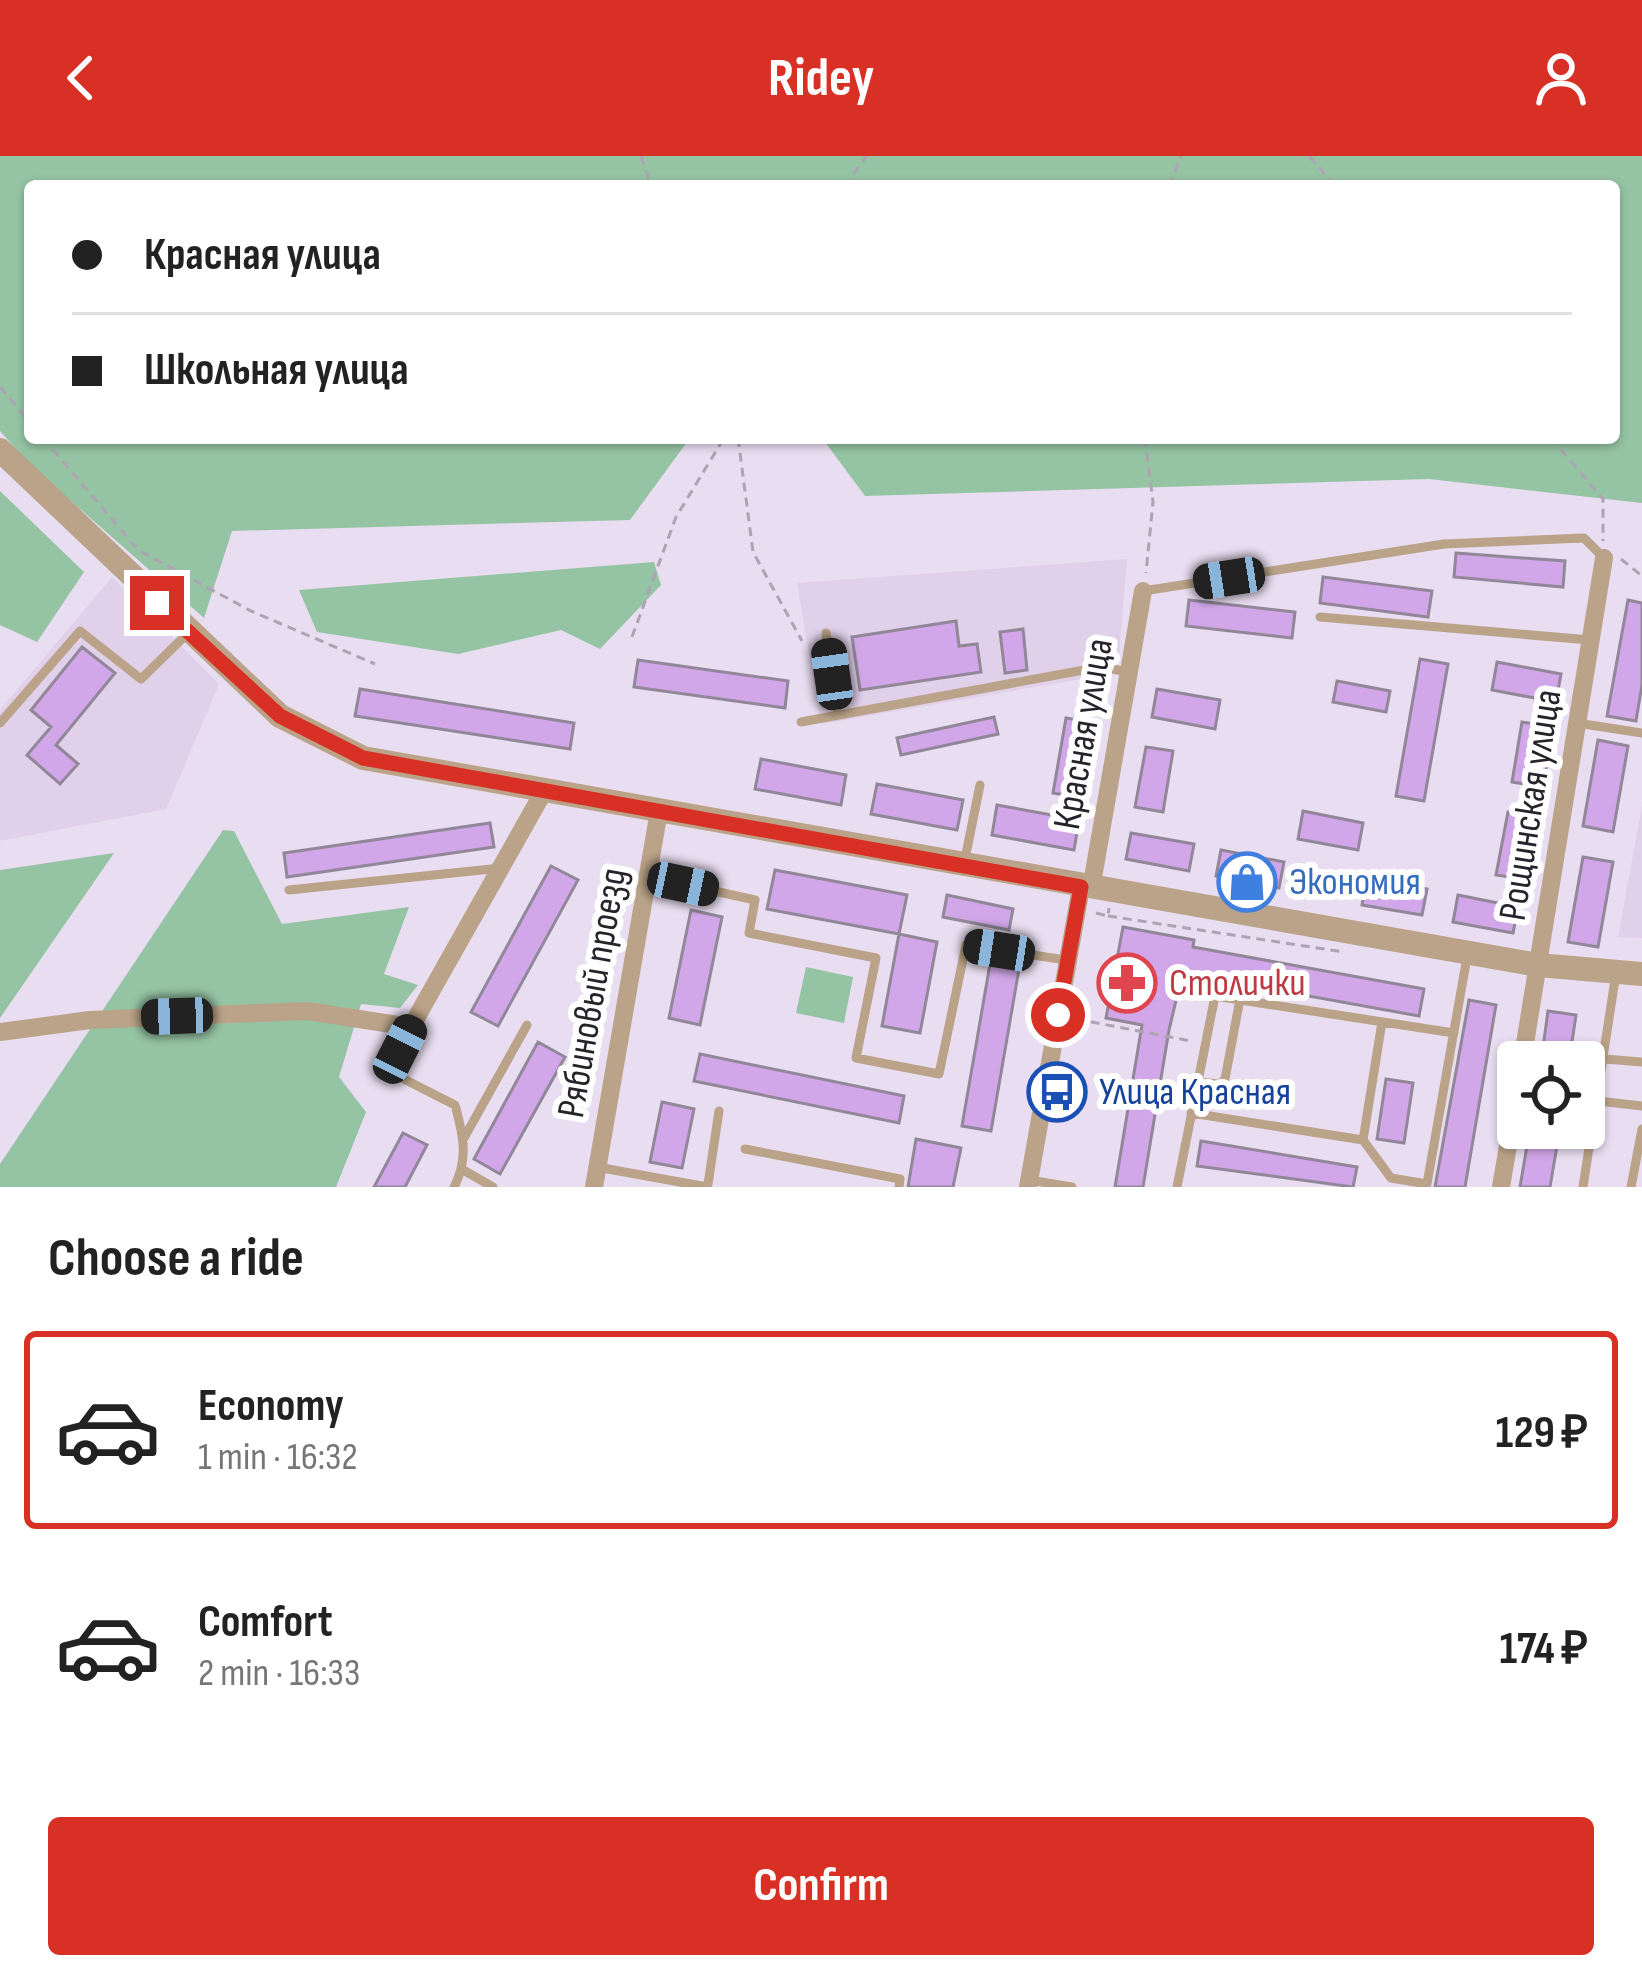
<!DOCTYPE html>
<meta charset="utf-8">
<style>
body{margin:0;font-family:"Sofia Sans Condensed",sans-serif;background:#f2f2f2;color:#222;height:100vh;display:flex;flex-direction:column;font-size:45px;white-space:nowrap}
*{box-sizing:border-box;margin:0}
p{font-size:39px;color:#767676}
.icon{flex:none;width:66px;height:66px;fill:none;stroke:currentColor;stroke-width:2;stroke-linecap:round;stroke-linejoin:round}
.map{position:relative;height:1031px;overflow:hidden}
.details{display:flex;flex-direction:column;background:#fff;flex:1}
.details>*{flex:none}
.guide{position:absolute;left:24px;top:24px;width:1596px;height:264px;border-radius:12px;box-shadow:0 3px 9px #0004;display:grid;align-content:center;height:264px;padding:0 48px;background:#fff}
.tools{position:absolute;left:1497px;top:885px;display:grid;gap:24px}
.tools a{display:grid;place-items:center;width:108px;height:108px;border-radius:12px;background:#fff;box-shadow:0 3px 9px #0004;font-size:60px}
.end{position:absolute;width:54px;height:54px;margin:-27px;border:15px solid #d93025;background:#fff;box-shadow:0 0 0 6px #fff}
.from{border-radius:50%}
.car{position:absolute;width:36px;height:72px;margin:-36px -18px;border-radius:15px;box-shadow:0 0 9px 3px #0007;background:linear-gradient(#222 24%,#8ab4d8 0 40%,#222 0 76%,#8ab4d8 0 86%,#222 0)}
.guide b{display:flex;align-items:center;gap:42px;height:114px;font-size:45px}
.guide b+b{border-top:3px solid #e0e0e0}
.guide i{width:30px;height:30px;background:#222}
ul{padding:0;list-style:none}
li{display:flex;align-items:center;gap:36px;height:198px;margin:0 24px 18px;padding:0 24px;border:6px solid transparent;border-radius:12px}
li div{flex:1}
li b{display:block;font-size:45px}
li em{font-style:normal;font-weight:700}
li.active{border-color:#d93025}
li>.icon{width:108px;height:108px;stroke-width:1.5}
h2{padding:0 48px;font-size:54px;line-height:144px}
.primary-button{display:flex;gap:24px;margin-top:auto;padding:24px 48px}
.primary-button a{flex:1;height:138px;border-radius:12px;background:#d93025;color:#fff;font-size:48px;font-weight:700;line-height:138px;text-align:center}
header{display:flex;justify-content:space-between;align-items:center;height:156px;padding:0 48px;background:#d93025;color:#fff;font-size:54px;font-weight:700}
.map>svg:first-child{display:block}
.built{fill:#e0d0e9}
.green{fill:#95c4a4}
.building{fill:#d1a7e9;stroke:#928799;stroke-width:3}
.lines{fill:none;stroke-linecap:round;stroke-linejoin:round}
.path{stroke:#ada4b3;stroke-width:3;stroke-dasharray:9 6;stroke-linecap:butt}
.service{stroke:#baa388;stroke-width:9}
.minor{stroke:#baa388;stroke-width:18}
.tertiary{stroke:#baa388;stroke-width:24}
.route{stroke:#d93025;stroke-width:15}
.labels{text-anchor:middle;dominant-baseline:central;stroke-width:12;stroke-linejoin:round;paint-order:stroke}
.street-label{font-size:39px;fill:#27232a;stroke:#fff}
.shop-label{font-size:39px;fill:#366cbe;stroke:#fff;text-anchor:start}
.health-label{font-size:39px;fill:#be3a42;stroke:#fff;text-anchor:start}
.transit-label{font-size:39px;fill:#164399;stroke:#fff;text-anchor:start}
</style>
<header><svg class="icon" aria-label="back" viewBox="0 0 24 24"><path d="M15 5l-7 7 7 7"/></svg>Ridey<svg class="icon" aria-label="person" viewBox="0 0 24 24"><circle cx="12" cy="8" r="4"/><path d="M4 21q1-7 8-7t8 7"/></svg></header>
<div class="map">
<svg width="1642" height="1031" viewBox="0 0 1642 1031">
<rect width="100%" height="100%" fill="#e9def1"/>
<path class="built" d="M1127 403 1118 511 1105 519 821 568 797 427Z
M112 421 219 528 166 653 0 685V554Z
M1642 650V782L1618 781Z"/>
<path class="green" d="M0 0H1642V347L1429 323 865 340 822 282H1614V30H30V282H690L630 364 232 375 204 462 30 309 0 275Z
M0 335 84 416 37 486 0 469Z
M654 406 661 429 600 493 561 474 458 498 317 476 299 434Z
M223 674 234 675 282 768 409 751 384 818 418 829 400 852 361 848 339 921 366 956 336 1031H0V1008Z
M114 697 0 862V714Z
M806 811 853 821 844 867 796 857Z"/>
<path class="building" d="M1456 397 1565 405 1563 431 1454 421Z
M1323 421 1432 435 1428 461 1320 447Z
M1189 444 1295 456 1292 482 1186 470Z
M1628 444 1642 447V529L1636 565 1607 560Z
M956 465 959 490 977 488 981 516 860 534 852 481Z
M1023 473 1027 514 1005 517 1000 476Z
M82 491 115 517 56 589 78 608 60 628 27 599 51 571 31 554Z
M1420 503 1448 508 1424 645 1396 640Z
M638 504 788 525 785 552 634 531Z
M1497 506 1561 518 1556 546 1492 534Z
M1337 525 1390 535 1386 556 1333 546Z
M360 533 574 567 570 593 355 560Z
M1157 533 1220 544 1215 573 1152 561Z
M994 561 998 578 901 599 897 582Z
M1066 562 1095 567 1082 642 1053 637Z
M1522 566 1553 571 1543 631 1512 626Z
M1598 584 1628 590 1613 676 1583 670Z
M1146 591 1173 595 1163 656 1135 651Z
M761 603 846 619 841 649 755 633Z
M877 628 963 644 957 674 871 658Z
M997 649 1079 664 1074 694 992 679Z
M1303 655 1363 667 1358 694 1298 683Z
M1508 656 1535 660 1524 723 1496 719Z
M490 667 494 691 287 721 284 697Z
M1131 677 1194 688 1189 715 1126 703Z
M1221 694 1284 706 1279 732 1216 720Z
M1583 701 1613 706 1598 791 1568 786Z
M551 710 578 724 498 870 471 856Z
M775 714 907 739 899 778 767 753Z
M1366 722 1427 733 1422 759 1362 749Z
M947 739 1013 753 1009 774 943 761Z
M1458 739 1518 751 1513 777 1453 766Z
M691 754 722 761 700 869 669 862Z
M1123 771 1194 784 1193 791 1424 833 1419 860 1188 818 1186 833 1179 832 1169 874 1143 1031H1115L1142 869 1106 862Z
M899 778 937 786 920 877 882 870Z
M990 808 1019 813 991 975 962 970Z
M1469 844 1496 849 1465 1031H1435Z
M1548 855 1576 859 1569 906H1541Z
M538 886 565 901 500 1018 474 1003Z
M700 898 904 940 899 967 694 925Z
M1386 923 1413 927 1404 987 1377 983Z
M662 946 694 953 682 1012 650 1006Z
M1530 972H1560L1550 1031H1520Z
M403 977 427 989 405 1031H374Z
M916 983 961 992 953 1031H908Z
M1201 985 1357 1011 1353 1031 1197 1010Z"/>
<g class="lines">
<path class="path" d="M641 0 651 30
M1309 0 1335 30
M844 30 867 0
M1169 30 1181 0
M0 231 30 267
M43 282 138 394 251 455 375 508
M738 282 753 396 802 485
M1145 282 1153 346 1146 417
M1551 282 1603 343V385
M1621 403 1642 420
M632 481 676 361 724 282
M1096 757 1108 760 1109 752
M1108 760 1344 796
M1076 863 1191 885"/>
<path class="service" d="M1143 435 1444 388 1584 382 1604 402
M1320 461 1590 484
M826 477 838 559
M801 566 1100 511 1129 516
M0 567 80 475 141 523 188 477
M1577 567 1642 577
M965 703 980 629
M646 720 755 744 749 777 876 802 856 902 939 918 966 789 1066 804
M289 734 501 712
M411 871 388 915 455 949C463 978 469 1003 454 1031
M1605 903 1642 906
M1197 926 1220 928 1225 923 1240 843
M1598 945 1642 950
M1191 957 1363 984 1391 1022 1427 1028 1467 801
M464 982 527 869
M1363 984 1382 866
M745 993 900 1023 899 1031
M597 1011 707 1031
M463 1014 493 1031
M1029 1024 1072 1031
M708 1028 719 955
M1177 1031 1215 840 1454 877
M1583 1031 1616 817
M1631 1031 1642 973"/>
<path class="minor" d="M1091 733 1143 435
M0 876 90 864 307 855 411 871 544 635
M1522 906 1604 402
M594 1031 659 655
M1028 1031 1081 731
M1501 1031 1518 931"/>
<path class="tertiary" d="M0 294 280 560 363 602 1538 809 1642 818"/>
</g>
<g class="lines">
<path class="route" d="M157 447 280 560 363 602 1081 731 1058 859"/>
</g>
<defs>
<g id="shop-ring" transform="scale(3)"><circle r="9.5" fill="#fff" stroke="#3f7fe0" stroke-width="1.5"/><path d="M-5-2.5h2.3a2.7 3.5 0 0 1 5.4 0H5L5.5 6h-11ZM-1.5-2.5h3a1.5 2.3 0 0 0-3 0Z" fill="#3f7fe0"/></g>
<g id="pharmacy-ring" transform="scale(3)"><circle r="9.5" fill="#fff" stroke="#e0444e" stroke-width="1.5"/><path d="M-2-6h4v4h4v4h-4v4h-4v-4h-4v-4h4Z" fill="#e0444e"/></g>
<g id="bus-ring" transform="scale(3)"><circle r="9.5" fill="#fff" stroke="#1a4fb4" stroke-width="1.5"/><path d="M-5-6H5V4H4V6H2V4H-2V6H-4V4H-5ZM-3.5-4V0h7V-4ZM-3.5 1.2v1.5H-2V1.2ZM2 1.2v1.5H3.5V1.2Z" fill="#1a4fb4"/></g>
</defs>
<g fill-rule="evenodd">
<use href="#shop-ring" x="1247" y="726"/>
<use href="#pharmacy-ring" x="1127" y="827"/>
<use href="#bus-ring" x="1057" y="936"/>
</g>
<g class="labels">
<g class="street-label">
<text transform="translate(1084 578) rotate(-80)">Красная улица</text>
<text transform="translate(1531 649) rotate(-81)">Рощинская улица</text>
<text transform="translate(593 837) rotate(-80)">Рябиновый проезд</text>
</g>
<g class="shop-label">
<text x="1289" y="726">Экономия</text>
</g>
<g class="health-label">
<text x="1169" y="827">Столички</text>
</g>
<g class="transit-label">
<text x="1099" y="936">Улица Красная</text>
</g>
</g>
</svg>
<div class="tools">
<a><svg class="icon" aria-label="locate" viewBox="0 0 24 24"><circle cx="12" cy="12" r="6"/><path d="M12 2v4M12 18v4M2 12h4M18 12h4"/></svg></a>
</div>
<i class="end from" style="left:1058px;top:859px"></i>
<i class="end" style="left:157px;top:447px"></i>
<i class="car" style="left:1229px;top:422px;rotate:261deg"></i>
<i class="car" style="left:832px;top:518px;rotate:352deg"></i>
<i class="car" style="left:683px;top:728px;rotate:102deg"></i>
<i class="car" style="left:999px;top:794px;rotate:279deg"></i>
<i class="car" style="left:177px;top:860px;rotate:268deg"></i>
<i class="car" style="left:400px;top:893px;rotate:27deg"></i>
<div class="guide">
<b><i class="from"></i>Красная улица</b>
<b><i></i>Школьная улица</b>
</div>
</div>
<section class="details">
<h2>Choose a ride</h2>
<ul>
<li class="active"><svg class="icon" aria-label="car" viewBox="0 0 24 24"><path d="M5 17H2v-5l4-1 3-4h7l3 4 3 1v5h-3M9 17h6M6 11h13"/><circle cx="7" cy="17" r="2"/><circle cx="17" cy="17" r="2"/></svg><div><b>Economy</b><p>1 min · 16:32</p></div><em>129 ₽</em></li>
<li><svg class="icon" aria-label="car" viewBox="0 0 24 24"><path d="M5 17H2v-5l4-1 3-4h7l3 4 3 1v5h-3M9 17h6M6 11h13"/><circle cx="7" cy="17" r="2"/><circle cx="17" cy="17" r="2"/></svg><div><b>Comfort</b><p>2 min · 16:33</p></div><em>174 ₽</em></li>
</ul>
<div class="primary-button"><a>Confirm</a></div>
</section>
